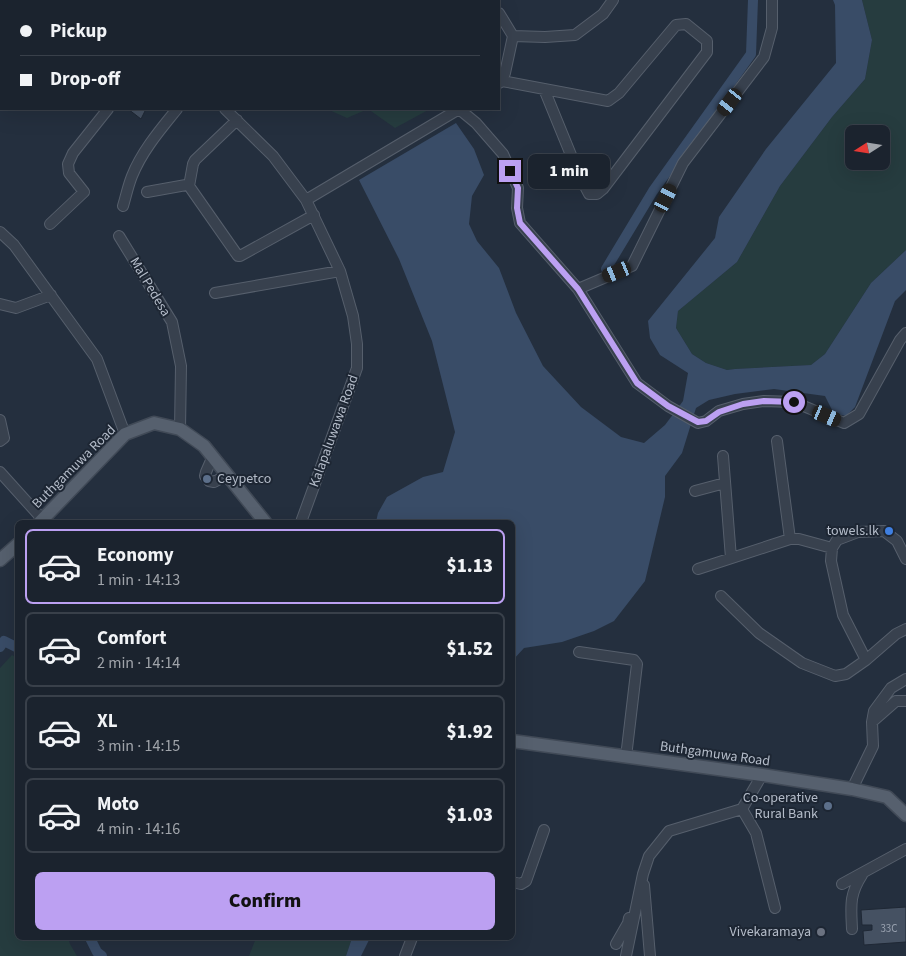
<!DOCTYPE html>
<meta charset="utf-8">
<style>
body{margin:0;font-family:"Source Sans 3",sans-serif;background:#282f3a;color:#f1f3f6;height:100vh;display:flex;flex-direction:column;font-size:19px;white-space:nowrap}
*{box-sizing:border-box;margin:0}
p{font-size:16px;color:#a0a4aa}
.icon{flex:none;width:28px;height:28px;fill:none;stroke:currentColor;stroke-width:2;stroke-linecap:round;stroke-linejoin:round}
.map{position:relative;flex:1;overflow:hidden}
.details{position:absolute;left:15px;top:520px;width:500px;height:420px;display:flex;flex-direction:column;background:#1b232e;border-radius:8px;box-shadow:0 5px 20px #0002,0 0 0 1px #39404a}
.details>*{flex:none}
.banner{position:absolute;left:0px;top:0px;width:500px;height:110px;box-shadow:0 5px 20px #0002,0 0 0 1px #39404a;display:grid;align-content:center;height:110px;padding:0 20px;background:#1b232e}
.needle{width:32px;rotate:258deg}
.tools{position:absolute;left:845px;top:125px;display:grid;gap:10px}
.tools a{display:grid;place-items:center;width:45px;height:45px;border-radius:8px;background:#1b232e;box-shadow:0 5px 20px #0002,0 0 0 1px #39404a;font-size:25px}
.end{position:absolute;width:22px;height:22px;margin:-11px;border:6px solid #bca0f2;background:#111;box-shadow:0 0 0 2px #111}
.from{border-radius:50%}
.bubble{position:absolute;height:35px;border-radius:8px;background:#1b232e;box-shadow:0 5px 20px #0002,0 0 0 1px #39404a;font-size:16px;font-weight:800;line-height:35px;text-align:center}
.car{position:absolute;width:15px;height:30px;margin:-15px -8px;border-radius:6px;box-shadow:0 0 4px 1px #0007;background:linear-gradient(#222 24%,#8ab4d8 0 40%,#222 0 76%,#8ab4d8 0 86%,#222 0)}
.banner b{display:flex;align-items:center;gap:18px;height:48px;font-size:19px}
.banner b+b{border-top:1px solid #39404a}
.banner i{width:12px;height:12px;background:#f1f3f6}
ul{padding:9px 0 0;list-style:none}
li{display:flex;align-items:center;gap:15px;height:75px;margin:0 10px 8px;padding:0 10px;border:2px solid #39404a;border-radius:8px}
li div{flex:1}
li b{display:block;font-size:19px}
li em{font-style:normal;font-weight:800}
li.active{border-color:#bca0f2}
li>.icon{width:45px;height:45px;stroke-width:1.5}
.primary-button{display:flex;gap:10px;margin-top:auto;padding:10px 20px}
.primary-button a{flex:1;height:58px;border-radius:8px;background:#bca0f2;color:#111;font-size:20px;font-weight:800;line-height:58px;text-align:center}
.map>svg:first-child{display:block}
.green{fill:#263c3f;fill-rule:evenodd}
.water{fill:#394c67}
.lines{fill:none;stroke-linecap:round;stroke-linejoin:round}
.canal{stroke:#394c67;stroke-width:10}
.building{fill:#455162;stroke:#1f2835}
.minor-casing{stroke:#565f6c;stroke-width:12}
.major-casing{stroke:#414a57;stroke-width:15}
.minor{stroke:#38414e;stroke-width:10}
.major{stroke:#56606e;stroke-width:12}
.route{stroke:#bca0f2;stroke-width:6}
.service-dot{fill:#5c6f8a;stroke:#1d2633;stroke-width:2}
.shop-dot{fill:#3f7fe0;stroke:#1d2633;stroke-width:2}
.worship-dot{fill:#6b7280;stroke:#1d2633;stroke-width:2}
.labels{text-anchor:middle;dominant-baseline:central;stroke-width:4;stroke-linejoin:round;paint-order:stroke}
.number-label{font-size:11px;fill:#98a1af}
.street-label{font-size:14px;fill:#b4bcc9;stroke:#1d2633}
.poi-label{font-size:14px;fill:#b4bcc9;stroke:#1d2633;text-anchor:end}
</style>
<div class="map">
<svg width="906" height="956" viewBox="0 0 906 956">
<rect width="100%" height="100%" fill="#242f3e"/>
<path class="green" d="M169 0H429L435 1H177Z
M862 0H906V250L871 283 825 354 811 365 735 369 727 370 706 363 692 354 676 328 678 311 737 262 780 186 832 117 865 79 872 40ZM854 134H881V161H854Z
M327 109H430L395 128 368 109 347 118Z
M12 655 18 659V938H68L70 944 77 956H0V668Z
M256 938H352L346 956H249Z"/>
<path class="water" d="M833 0H862L872 40 865 79 832 117 780 186 737 262 678 311 676 328 692 354 706 363 727 370 735 369 811 365 825 354 871 283 906 250V290L895 301 855 407 846 416 834 414 825 396 774 389 735 394 709 400 696 408 682 453 665 476V497L645 581 614 621 594 631 562 642 524 648 513 660 512 522H376L378 513 387 497 423 477 443 472 455 432 432 341 399 259 359 180 456 123 474 149 484 175 472 196 469 224 477 241 499 268 516 313 543 366 581 407 621 437 644 443 665 425 683 401 688 373 660 355 650 338 648 321 715 238 719 217 766 149 836 63 835 5Z
M352 938H370L361 956H346Z"/>
<g class="lines">
<path class="canal" d="M606 269 653 191 751 54 753 0
M0 647 4 641 18 648
M90 938 97 952 102 956"/>
</g>
<path class="building" d="M128 109H146L141 119Z
M906 907V942L864 945 863 931 872 930V925H862L861 910Z"/>
<g class="lines">
<g class="minor-casing">
<path id="minor" d="M122 0 123 1
M487 0 489 1
M58 1 59 0
M499 13 513 36 505 73 502 81
M513 36 545 37 575 35 603 14 613 0
M0 67 1 66
M499 83 502 81 608 101 619 93 676 25 686 24 707 41V52L603 189 597 194H589L580 177 544 89
M225 109 273 156 306 200 340 271 353 316 357 344V368L301 522
M459 109 476 123 503 154 518 188 517 208 520 223 578 289 637 383 668 406 698 423 706 421 719 411 743 404 764 401 794 402 844 423 859 414 900 340 906 333
M237 120 195 160 193 164 189 186 238 256H240L314 215
M147 192 186 185 189 186
M306 200 459 109
M123 206C126 196 128 186 132 176 142 151 160 130 177 109
M50 224 84 192 69 173 68 164 73 153 108 109
M0 232 14 245 97 359 125 434
M119 236 172 322 181 366 180 429
M578 289 632 266 683 163 764 57 772 28V0
M215 293 340 271
M0 304 16 308 51 295
M0 420 4 438 0 441
M777 441 790 539
M213 456 206 472 205 476 209 481 214 482 227 475
M723 456 731 558
M0 472 45 522
M695 491 725 483
M698 569 790 539H799L832 548
M721 596 759 633 802 663 835 676 846 674 866 660 896 634 906 629
M579 652 634 660 637 664 626 757
M866 660 843 615 831 561 832 548 837 540 858 532 884 531 897 541 906 559
M872 722 896 701H906
M852 789 873 746 872 722 874 711 891 688 906 679
M742 809 756 833 775 908
M512 882 521 884 526 881 544 830
M842 884 906 849
M644 885 650 956
M852 929C851 906 849 895 862 875
M616 944 628 923 629 918
M405 956 412 938
M626 956 643 874 649 856 669 831 742 809 762 775"/>
</g>
<g class="major-casing">
<path id="major" d="M40 522 125 434 154 423 180 429 204 446 265 522
M0 560 18 544
M512 741 762 775 852 789 887 797 906 815"/>
</g>
<use href="#minor" class="minor"/>
<use href="#major" class="major"/>
</g>
<g class="lines">
<path class="route" d="M510 171 518 188 517 208 520 223 578 289 637 383 668 406 698 422 706 421 719 412 743 404 764 401 794 402"/>
</g>
<g class="service-dot">
<circle cx="207" cy="479" r="5"/>
<circle cx="828" cy="806" r="5"/>
</g>
<circle class="shop-dot" cx="889" cy="531" r="5"/>
<circle class="worship-dot" cx="821" cy="932" r="5"/>
<g class="labels">
<g class="number-label">
<text x="889" y="928">33C</text>
</g>
<g class="street-label">
<text transform="translate(150 287) rotate(59)">Mal Pedesa</text>
<text transform="translate(334 431) rotate(-70)">Kalapaluwawa Road</text>
<text transform="translate(74 467) rotate(-45)">Buthgamuwa Road</text>
<text transform="translate(715 754) rotate(8)">Buthgamuwa Road</text>
</g>
<g class="poi-label">
<text x="217" y="479" text-anchor="start">Ceypetco</text>
<text x="879" y="531">towels.lk</text>
<text x="818" y="798">Co-operative<tspan x="818" dy="16">Rural Bank</tspan></text>
<text x="811" y="932">Vivekaramaya</text>
</g>
</g>
</svg>
<div class="tools">
<a><svg class="needle" viewBox="-14 -14 28 28"><path d="M0-13l5 13h-10z" fill="#e53935"/><path d="M0 13l5-13h-10z" fill="#a0a4aa"/></svg></a>
</div>
<i class="end from" style="left:794px;top:402px"></i>
<i class="end" style="left:510px;top:171px"></i>
<div class="bubble" style="left:528px;top:154px;width:82px">1 min</div>
<i class="car" style="left:730px;top:102px;rotate:217deg"></i>
<i class="car" style="left:666px;top:198px;rotate:27deg"></i>
<i class="car" style="left:617px;top:272px;rotate:248deg"></i>
<i class="car" style="left:827px;top:416px;rotate:113deg"></i>
<div class="banner">
<b><i class="from"></i>Pickup</b>
<b><i></i>Drop-off</b>
</div>
<section class="details">
<ul>
<li class="active"><svg class="icon" aria-label="car" viewBox="0 0 24 24"><path d="M5 17H2v-5l4-1 3-4h7l3 4 3 1v5h-3M9 17h6M6 11h13"/><circle cx="7" cy="17" r="2"/><circle cx="17" cy="17" r="2"/></svg><div><b>Economy</b><p>1 min · 14:13</p></div><em>$1.13</em></li>
<li><svg class="icon" aria-label="car" viewBox="0 0 24 24"><path d="M5 17H2v-5l4-1 3-4h7l3 4 3 1v5h-3M9 17h6M6 11h13"/><circle cx="7" cy="17" r="2"/><circle cx="17" cy="17" r="2"/></svg><div><b>Comfort</b><p>2 min · 14:14</p></div><em>$1.52</em></li>
<li><svg class="icon" aria-label="car" viewBox="0 0 24 24"><path d="M5 17H2v-5l4-1 3-4h7l3 4 3 1v5h-3M9 17h6M6 11h13"/><circle cx="7" cy="17" r="2"/><circle cx="17" cy="17" r="2"/></svg><div><b>XL</b><p>3 min · 14:15</p></div><em>$1.92</em></li>
<li><svg class="icon" aria-label="car" viewBox="0 0 24 24"><path d="M5 17H2v-5l4-1 3-4h7l3 4 3 1v5h-3M9 17h6M6 11h13"/><circle cx="7" cy="17" r="2"/><circle cx="17" cy="17" r="2"/></svg><div><b>Moto</b><p>4 min · 14:16</p></div><em>$1.03</em></li>
</ul>
<div class="primary-button"><a>Confirm</a></div>
</section>
</div>
